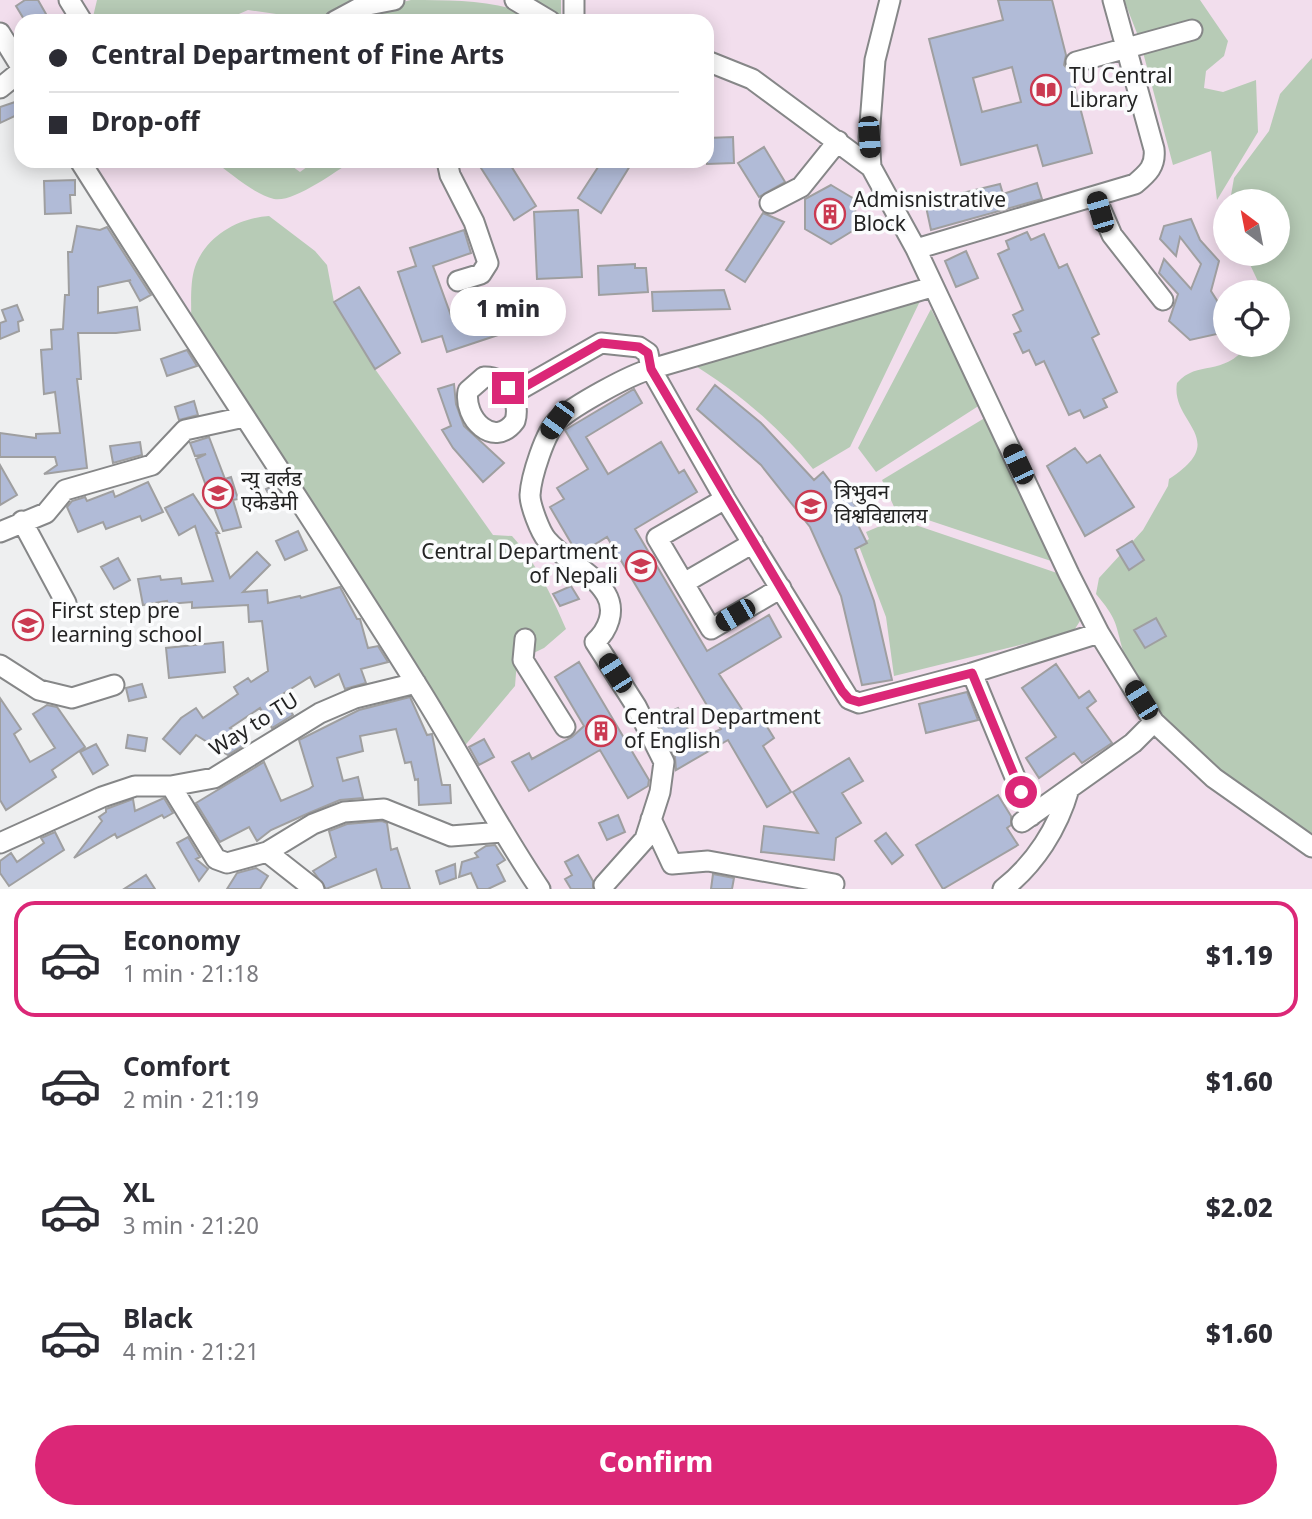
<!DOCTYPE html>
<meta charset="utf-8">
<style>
body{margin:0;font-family:Georgia,"Noto Sans Devanagari",serif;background:#f7f7f7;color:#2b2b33;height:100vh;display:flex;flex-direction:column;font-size:26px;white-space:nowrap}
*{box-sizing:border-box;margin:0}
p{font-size:23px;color:#7c7c81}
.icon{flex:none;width:38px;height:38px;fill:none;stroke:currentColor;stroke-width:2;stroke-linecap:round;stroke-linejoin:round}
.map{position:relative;height:889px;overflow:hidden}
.drawer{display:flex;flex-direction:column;background:#fff;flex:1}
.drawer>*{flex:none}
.top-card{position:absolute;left:14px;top:14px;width:700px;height:154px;border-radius:21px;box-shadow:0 4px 18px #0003;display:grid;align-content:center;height:154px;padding:0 35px;background:#fff}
.needle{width:46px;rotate:328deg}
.buttons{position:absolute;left:1213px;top:189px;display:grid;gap:14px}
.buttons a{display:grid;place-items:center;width:77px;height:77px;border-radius:50%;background:#fff;box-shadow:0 4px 18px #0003;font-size:35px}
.end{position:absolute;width:32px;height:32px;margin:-16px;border:9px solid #db2777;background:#fff;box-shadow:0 0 0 4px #fff}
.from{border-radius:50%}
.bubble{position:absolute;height:49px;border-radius:24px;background:#fff;box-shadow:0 4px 18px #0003;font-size:23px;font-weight:800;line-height:49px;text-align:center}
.car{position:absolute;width:21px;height:42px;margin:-21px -10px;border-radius:9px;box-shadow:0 0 5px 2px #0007;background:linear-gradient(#222 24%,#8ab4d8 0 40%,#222 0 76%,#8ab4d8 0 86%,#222 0)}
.top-card b{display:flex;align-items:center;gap:24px;height:66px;font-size:26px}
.top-card b+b{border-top:2px solid #e1e1e2}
.top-card i{width:18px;height:18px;background:#2b2b33}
ul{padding:12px 0 0;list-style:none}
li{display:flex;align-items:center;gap:21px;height:116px;margin:0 14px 10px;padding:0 21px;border:4px solid transparent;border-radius:21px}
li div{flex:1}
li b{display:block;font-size:26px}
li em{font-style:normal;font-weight:800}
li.current{border-color:#db2777}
li>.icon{width:63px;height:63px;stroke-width:1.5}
.button{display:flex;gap:14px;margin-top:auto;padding:14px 35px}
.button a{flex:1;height:80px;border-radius:42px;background:#db2777;color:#fff;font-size:28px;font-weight:800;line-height:80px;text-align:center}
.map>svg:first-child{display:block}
.education{fill:#f2deed;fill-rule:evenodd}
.green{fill:#b7cbb6}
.building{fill:#b1bbd7;stroke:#9f9fa0;stroke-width:2;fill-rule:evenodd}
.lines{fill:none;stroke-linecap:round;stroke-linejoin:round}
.minor-casing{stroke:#868788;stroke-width:23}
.minor{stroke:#fff;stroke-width:19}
.route{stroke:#db2777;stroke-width:9}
.labels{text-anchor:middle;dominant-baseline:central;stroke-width:7;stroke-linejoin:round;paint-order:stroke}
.poi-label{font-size:21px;fill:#232323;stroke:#fbfcfd;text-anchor:start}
.street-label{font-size:21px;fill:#232323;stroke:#fbfcfd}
</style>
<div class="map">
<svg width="1312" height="889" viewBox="0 0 1312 889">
<rect width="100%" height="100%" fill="#eeeff0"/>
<path class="education" d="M0 0H1312V889H543L86 161H707V21H21V55L0 20ZM1225 201H1278V254H1225ZM1225 292H1278V345H1225Z"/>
<path class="green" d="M97 0H371L324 21 248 10 223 21H92Z
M411 0C459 0 502 0 544 21H349L377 8Z
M524 0H561V21H558Z
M1124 0H1200L1228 41 1224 56 1206 71 1204 88 1223 92 1256 80 1258 132 1217 200 1211 151 1173 165 1140 41Z
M1312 58V835C1300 826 1290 825 1279 818 1237 789 1189 753 1159 711 1146 693 1129 672 1123 651 1115 622 1117 619 1096 594L1099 578 1143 530 1168 486 1169 479C1232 439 1170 423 1177 383 1198 359 1222 378 1248 345H1278V292H1263L1245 254H1278V201H1230L1234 178 1269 131 1280 94Z
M213 161H285L300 172 315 161H352C335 172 293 203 274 199 253 194 230 172 213 161Z
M269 216 315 251 327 265 334 302 375 369 493 535 512 536C537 564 551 594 566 629L544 648 517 661 515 686 462 749 191 329C192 310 189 285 195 267 206 236 238 218 269 216Z
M921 299 850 447 813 469C777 424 735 390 686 360Z
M931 309 980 405 876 472 858 448Z
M988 416 1054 562 895 509 882 480Z
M886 515 1057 573 1080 621 1073 632 894 676 886 617 859 546 869 539 866 532 885 524Z"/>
<path class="building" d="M25 0H38L50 21H25L16 6Z
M998 0H1052L1066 55 1064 65 1071 73 1092 153 1043 166 1037 145 961 165 929 39 1003 20ZM1012 67 1021 102 982 112 973 78Z
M21 100V113L0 123V107Z
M733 137 734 163 707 164V138Z
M764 147 785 182 759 197 738 163Z
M492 161H508L536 206 514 220 481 168Z
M602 161H633L601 213 578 198Z
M75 180V195H70L71 213 45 214 44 181Z
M1037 183 1042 199 931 230 925 202 1000 184 1003 194Z
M831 185 856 200 854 230 831 244 805 229V199Z
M578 210 582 277 537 279 534 212Z
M763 213 784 222 745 282 726 270Z
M1191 219 1200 240 1219 261 1211 291 1223 310 1217 334 1190 340 1169 321 1178 294 1159 273 1164 259 1191 289 1201 264 1180 237 1176 256 1160 239 1164 226Z
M77 226 100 230 107 227 151 295 140 301 129 281 131 280 98 287V313L137 307 140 330 116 333H78L81 379H77L87 468 44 474 57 465 55 457H0V433L36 438V434L60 433 55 392 44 394 41 350 52 349 51 330 63 329 65 295H69L68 252H72Z
M464 230 471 253 433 266 453 321 495 307 504 333 447 352 442 336 422 342 398 272 416 266 410 248Z
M1027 232 1031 240 1044 234 1059 268 1067 264 1099 334 1092 338 1117 392 1103 399 1107 407 1084 418 1080 410 1069 415 1044 361 1036 365 1029 350 1023 353 1014 334 1021 331 1013 315 1023 310 998 254 1009 249 1006 241Z
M966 251 978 278 956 287 945 261Z
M635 264V268H646L648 292 599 295 598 266Z
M359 287 400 353 375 369 334 302Z
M724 290 730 309 653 311 652 292Z
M17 305 23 320 18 322 19 331 0 339V323L6 321 2 310Z
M187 350 197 366 167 376 161 359Z
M454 384 456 404 464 426 504 463 483 482 453 448 442 430 451 426 438 389Z
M715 385 761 423 814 480 823 472 836 489 843 485 850 497 864 519 857 523 867 543 855 549 874 601 892 680 862 685 841 596 810 527 761 465 697 409Z
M634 389 642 403 586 437 608 474 661 442 679 473 684 470 697 492 635 529 707 651 769 615 781 637 719 674 751 723 761 717 774 738 763 746 791 792 767 807 728 740 676 770 675 757 656 718 678 708 694 742 721 729 607 537 581 553 574 548 550 507 564 499 557 488 588 469 565 430Z
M194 401 198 415 179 420 175 407Z
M209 437 225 479 231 477 238 499 233 500 241 527 223 531 196 459 206 454 195 456 190 443Z
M140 442 142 455 113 463 110 446Z
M1075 448 1087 463 1100 455 1134 507 1085 536 1047 466Z
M0 465 17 495 0 505Z
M148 482 163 512 142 521 140 516 106 529 103 522 78 532 67 507 72 501 85 497 87 501 113 491 115 497Z
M275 485 284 500 274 505 266 489Z
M193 494 219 533H216L230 578 257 552 270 565 243 592 267 590 268 603 300 596 301 598 340 587 357 619H360L368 648 378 646 388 662 361 669 366 683 345 689 339 674 315 687 310 677 281 695 293 715 272 728 260 708 230 728 249 742 228 755 196 735 180 754 163 739 181 718 196 708 203 718 238 694 234 687 248 678 251 682 268 671 262 621 249 622 248 605 192 608V602L168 604 167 601 143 605 138 579 160 576 161 580 181 578 182 584 213 581 195 526 179 535 165 508Z
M298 531 307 550 285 560 276 541Z
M1132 541 1144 560 1129 570 1117 550Z
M118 558 130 580 114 589 101 567Z
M571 586 579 599 560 606 553 594Z
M1156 618 1166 636 1145 648 1134 630Z
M223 642 225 672 169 678 166 648Z
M579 662 649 780 648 786 628 798 600 750 529 791 512 762 529 753 532 759 572 737 584 726 555 677Z
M1056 664 1079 698 1089 691 1096 701 1087 708 1112 743 1082 763 1074 753 1039 778 1026 758 1056 737 1022 688Z
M142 684 146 697 129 701 126 688Z
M967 692 978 720 926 733 919 704Z
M410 697 427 735 432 734 442 785H450L451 803 419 805 418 779 415 780 411 762 405 763 396 729 360 736 363 751 337 758 343 781 358 777 363 798 340 800 309 813 271 830 257 841 249 827 220 842 196 803 264 762 281 801 309 789 313 786 299 740 359 710Z
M0 698 21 729 14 734 30 762 55 748 33 714 47 705 57 707 85 747 52 770 56 777 6 810 0 800Z
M128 735 147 738 145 751 126 748Z
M484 739 494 757 479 765 469 747Z
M96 744 108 765 93 774 80 752Z
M849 758 863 781 842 793 861 823 836 838 834 860 761 852 764 826 818 833 793 792Z
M998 795 1011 816V825L1007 828 1018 845 943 889 916 845Z
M164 798 173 813 164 818 162 815 117 838 115 834 74 858 102 821 99 817 106 812V809L133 799 135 811Z
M618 815 625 832 607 840 599 823Z
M382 821 387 823 391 850 397 848 410 889H382L376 869 326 889 313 871 336 857 329 831 347 824Z
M55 832 64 850 9 886 0 873V861L11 853 17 862 44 843 41 838Z
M886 833 903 855 892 864 875 841Z
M188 837 200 857 196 859 208 869 199 881 177 843Z
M495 845 505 860 497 865 505 881 488 889H478L471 873 459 877 462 862 478 857 475 853 486 846Z
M578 855 593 881V889H571L565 879 572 875 565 862Z
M455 864 456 878 440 884 436 871Z
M256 868 268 876 260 889H227L237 873Z
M713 874 734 878 732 889H711Z
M146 875 155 889H124Z"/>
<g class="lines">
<g class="minor-casing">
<path id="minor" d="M69 0 82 21
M515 0 550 21
M890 0 875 60 869 137 871 167 916 249 1069 574 1099 633 1154 722 1214 778 1312 847
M335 21 363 6 394 0
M574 21V0
M0 33 21 67
M707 61 752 79 871 167
M1076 62 1192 30
M0 88 21 71
M80 161C191 337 307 509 417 685 460 753 495 823 540 889
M447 161 450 175 474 222 488 263 481 274 458 281
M1095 196 1112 235 1163 300
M770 203 801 187 838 141
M916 249 1135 184C1148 173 1156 166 1154 149L1113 0
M932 287 651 369 725 499 849 699 859 703 972 673 1099 633
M484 377C506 376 521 400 515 421 494 450 463 418 468 391Z
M512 394 601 343 639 347 648 353 651 369C629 375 575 405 558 420 545 432 531 477 530 495 530 505 540 532 547 540 564 560 592 571 606 594 616 611 608 630 595 642L636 706 664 762 660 792 645 839 604 885
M725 499 657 538 711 629 781 588
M22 521 66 603
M0 532 46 513 65 490 152 465 185 430 244 417
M684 583 753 543
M525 639 523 660 565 727
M0 665 39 690 72 698 114 685
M972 673 1031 816
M171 786 216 859 227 863 267 852 314 889
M651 819 672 864 708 861 834 884
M1022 822 1133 743 1154 722
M0 843 102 797 135 786H171L214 778 320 713 355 698 416 683
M267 852 313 824 344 812 384 809 451 836 502 832
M1003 889C1035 864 1058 828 1069 789"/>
</g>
<use href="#minor" class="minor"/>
</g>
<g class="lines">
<path class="route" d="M508 388 512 394 601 343 639 347 648 353 651 369 842 691 849 699 859 702 972 673 1021 792"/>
</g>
<defs>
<g id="library-ring" transform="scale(1.575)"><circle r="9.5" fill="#fbfcfd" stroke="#ca3a51" stroke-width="1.5"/><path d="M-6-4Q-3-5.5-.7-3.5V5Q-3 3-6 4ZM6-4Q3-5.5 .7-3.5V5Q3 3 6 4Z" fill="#ca3a51"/></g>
<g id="building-ring" transform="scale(1.575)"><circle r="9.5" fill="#fbfcfd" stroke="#ca3a51" stroke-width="1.5"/><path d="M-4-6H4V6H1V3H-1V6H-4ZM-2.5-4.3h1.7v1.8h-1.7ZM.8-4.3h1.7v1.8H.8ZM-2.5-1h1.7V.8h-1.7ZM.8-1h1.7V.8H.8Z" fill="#ca3a51"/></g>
<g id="school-ring" transform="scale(1.575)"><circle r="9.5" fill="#fbfcfd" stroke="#ca3a51" stroke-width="1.5"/><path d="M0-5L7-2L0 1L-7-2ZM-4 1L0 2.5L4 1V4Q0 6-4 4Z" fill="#ca3a51"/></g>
<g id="university-ring" transform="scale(1.575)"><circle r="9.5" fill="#fbfcfd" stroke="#ca3a51" stroke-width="1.5"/><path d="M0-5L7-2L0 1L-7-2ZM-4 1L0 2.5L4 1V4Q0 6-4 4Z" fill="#ca3a51"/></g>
</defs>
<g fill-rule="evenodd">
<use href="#library-ring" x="1046" y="90"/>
<use href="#building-ring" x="830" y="214"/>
<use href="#school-ring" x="218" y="493"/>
<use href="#university-ring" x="811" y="506"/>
<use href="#university-ring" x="641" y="566"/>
<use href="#school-ring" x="28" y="625"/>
<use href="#building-ring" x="601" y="731"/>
</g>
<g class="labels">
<g class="poi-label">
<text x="1069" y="78">TU Central<tspan x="1069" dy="24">Library</tspan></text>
<text x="853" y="202">Admisnistrative<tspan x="853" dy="24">Block</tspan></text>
<text x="241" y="481">न्यु वर्लड<tspan x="241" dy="24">एकेडेमी</tspan></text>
<text x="834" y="494">त्रिभुवन<tspan x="834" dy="24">विश्वविद्यालय</tspan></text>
<text x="618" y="554" text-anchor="end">Central Department<tspan x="618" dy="24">of Nepali</tspan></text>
<text x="51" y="613">First step pre<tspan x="51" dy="24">learning school</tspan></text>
<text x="624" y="719">Central Department<tspan x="624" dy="24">of English</tspan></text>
</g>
<g class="street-label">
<text transform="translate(255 726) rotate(-32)">Way to TU</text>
</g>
</g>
</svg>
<div class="buttons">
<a><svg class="needle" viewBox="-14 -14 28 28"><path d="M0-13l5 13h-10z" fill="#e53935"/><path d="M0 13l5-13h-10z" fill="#7c7c81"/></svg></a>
<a><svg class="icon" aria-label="locate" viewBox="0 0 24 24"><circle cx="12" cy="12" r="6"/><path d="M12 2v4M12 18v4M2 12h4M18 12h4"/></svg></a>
</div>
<i class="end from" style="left:1021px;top:792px"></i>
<i class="end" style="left:508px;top:388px"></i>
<div class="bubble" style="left:450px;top:287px;width:116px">1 min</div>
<i class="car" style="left:869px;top:137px;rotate:176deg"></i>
<i class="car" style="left:1100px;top:212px;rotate:344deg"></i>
<i class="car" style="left:557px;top:420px;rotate:216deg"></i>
<i class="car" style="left:1018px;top:464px;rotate:335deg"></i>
<i class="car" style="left:735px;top:615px;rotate:240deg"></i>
<i class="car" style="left:615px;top:673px;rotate:327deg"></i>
<i class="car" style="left:1141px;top:700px;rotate:328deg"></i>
<div class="top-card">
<b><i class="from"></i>Central Department of Fine Arts</b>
<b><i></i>Drop-off</b>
</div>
</div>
<section class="drawer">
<ul>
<li class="current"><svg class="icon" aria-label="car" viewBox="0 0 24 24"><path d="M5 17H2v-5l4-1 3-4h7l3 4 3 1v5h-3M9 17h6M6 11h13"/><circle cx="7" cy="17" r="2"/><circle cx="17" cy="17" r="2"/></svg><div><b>Economy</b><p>1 min · 21:18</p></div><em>$1.19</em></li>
<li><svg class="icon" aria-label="car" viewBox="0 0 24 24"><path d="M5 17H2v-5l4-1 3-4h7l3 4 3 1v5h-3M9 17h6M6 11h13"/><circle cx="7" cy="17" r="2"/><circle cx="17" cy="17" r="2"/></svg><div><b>Comfort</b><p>2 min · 21:19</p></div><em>$1.60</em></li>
<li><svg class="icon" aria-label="car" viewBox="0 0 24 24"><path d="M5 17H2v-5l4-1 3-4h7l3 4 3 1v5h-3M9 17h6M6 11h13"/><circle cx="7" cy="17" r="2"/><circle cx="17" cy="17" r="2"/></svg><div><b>XL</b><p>3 min · 21:20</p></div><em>$2.02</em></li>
<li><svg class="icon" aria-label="car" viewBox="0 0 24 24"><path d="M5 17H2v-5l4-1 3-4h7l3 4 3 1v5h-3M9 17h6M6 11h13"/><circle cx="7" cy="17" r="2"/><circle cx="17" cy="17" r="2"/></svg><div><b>Black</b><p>4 min · 21:21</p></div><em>$1.60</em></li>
</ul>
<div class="button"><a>Confirm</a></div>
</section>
